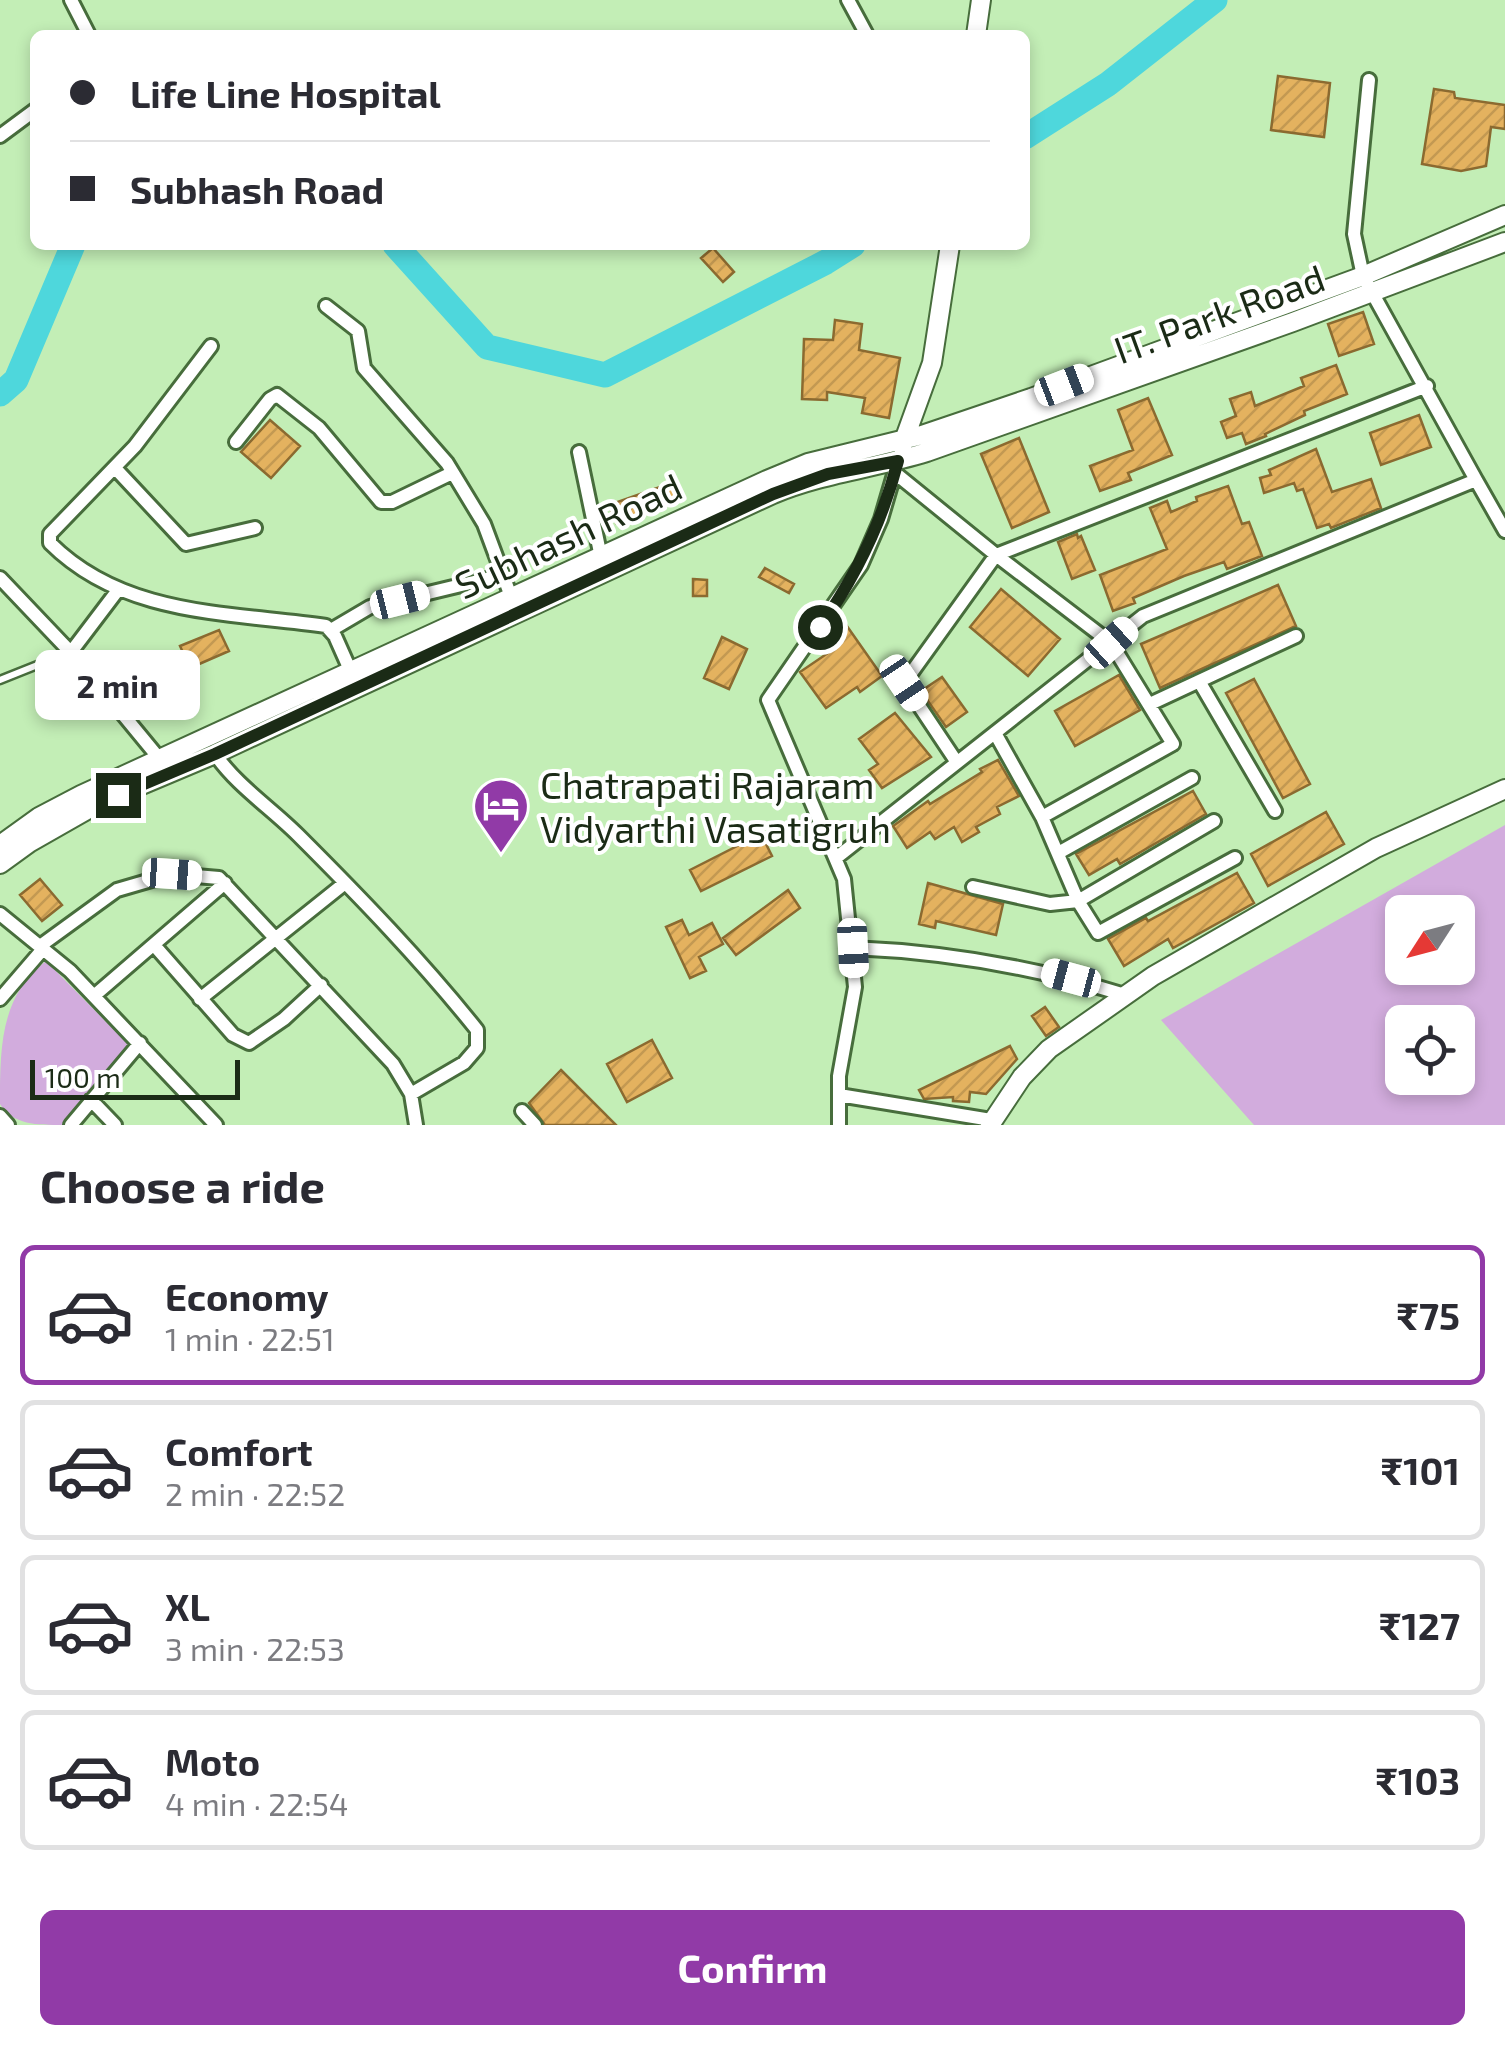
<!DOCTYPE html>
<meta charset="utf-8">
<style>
body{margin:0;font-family:"Exo 2",sans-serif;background:#f2f2f3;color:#2b2b33;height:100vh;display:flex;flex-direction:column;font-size:38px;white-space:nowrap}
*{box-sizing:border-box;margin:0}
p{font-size:32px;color:#7c7c81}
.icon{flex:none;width:55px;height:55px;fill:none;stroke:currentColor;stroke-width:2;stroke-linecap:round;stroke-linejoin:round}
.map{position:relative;height:1125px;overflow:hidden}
.panel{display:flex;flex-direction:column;background:#fff;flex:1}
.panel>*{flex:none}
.top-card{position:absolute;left:30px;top:30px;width:1000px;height:220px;border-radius:15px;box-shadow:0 5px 15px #0003;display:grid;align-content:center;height:220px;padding:0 40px;background:#fff}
.needle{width:65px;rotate:234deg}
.fabs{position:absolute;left:1385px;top:895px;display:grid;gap:20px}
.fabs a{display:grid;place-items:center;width:90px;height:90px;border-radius:15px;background:#fff;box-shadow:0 5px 15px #0003;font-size:50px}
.scale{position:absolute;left:30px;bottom:25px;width:210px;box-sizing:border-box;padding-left:10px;border:5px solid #1b2b16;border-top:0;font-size:28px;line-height:35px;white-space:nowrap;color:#1b2b16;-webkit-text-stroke:8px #fff;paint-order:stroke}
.end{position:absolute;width:45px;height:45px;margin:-22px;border:12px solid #1b2b16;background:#fff;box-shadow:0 0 0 5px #fff}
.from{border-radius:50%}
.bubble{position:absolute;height:70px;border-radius:15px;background:#fff;box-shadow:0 5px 15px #0003;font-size:32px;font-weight:700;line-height:70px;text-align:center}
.car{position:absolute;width:30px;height:60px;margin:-30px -15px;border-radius:12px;box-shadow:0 0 8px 2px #0007;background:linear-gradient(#fff 24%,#345 0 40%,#fff 0 76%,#345 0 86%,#fff 0)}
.top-card b{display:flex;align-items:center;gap:35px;height:95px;font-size:38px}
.top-card b+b{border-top:2px solid #e1e1e2}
.top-card i{width:25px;height:25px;background:#2b2b33}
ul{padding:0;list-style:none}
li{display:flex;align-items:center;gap:30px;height:140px;margin:0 20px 15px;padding:0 20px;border:5px solid #e1e1e2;border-radius:15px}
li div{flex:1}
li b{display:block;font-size:38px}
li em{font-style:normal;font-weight:700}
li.active{border-color:#913aa7}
li>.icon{width:90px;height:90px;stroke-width:1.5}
h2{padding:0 40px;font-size:45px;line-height:120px}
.cta{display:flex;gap:20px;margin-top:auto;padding:20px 40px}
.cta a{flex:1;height:115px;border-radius:15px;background:#913aa7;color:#fff;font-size:40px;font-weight:700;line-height:115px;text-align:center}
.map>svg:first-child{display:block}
.green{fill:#d2acdd;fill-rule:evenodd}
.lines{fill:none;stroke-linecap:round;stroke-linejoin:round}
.river{stroke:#4ed7dc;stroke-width:25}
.building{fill:url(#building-hatch);stroke:#8b6a30;stroke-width:2.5}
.lane-casing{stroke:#476d3c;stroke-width:11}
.street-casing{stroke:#476d3c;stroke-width:18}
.secondary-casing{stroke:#476d3c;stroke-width:22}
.lane{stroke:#fff;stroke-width:6}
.street{stroke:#fff;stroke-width:12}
.secondary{stroke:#fff;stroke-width:18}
.route{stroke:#1b2b16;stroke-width:12}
.labels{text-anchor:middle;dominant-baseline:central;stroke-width:8;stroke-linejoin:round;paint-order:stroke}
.street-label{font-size:38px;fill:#1b2b16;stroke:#fff}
.poi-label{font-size:38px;fill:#1b2b16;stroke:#fff;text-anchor:start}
</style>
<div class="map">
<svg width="1505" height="1125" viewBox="0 0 1505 1125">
<defs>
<pattern id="building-hatch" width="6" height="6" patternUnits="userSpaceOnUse" patternTransform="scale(2.5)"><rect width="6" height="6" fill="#e4b25f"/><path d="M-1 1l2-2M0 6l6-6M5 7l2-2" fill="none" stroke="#c39952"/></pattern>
</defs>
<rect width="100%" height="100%" fill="#c3eeb6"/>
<path class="green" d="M1505 825V1125H1254L1161 1020ZM1402 912H1458V968H1402ZM1402 1022H1458V1078H1402Z
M46 961 128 1044 63 1125C37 1125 13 1125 0 1104 0 1048 0 996 46 961Z"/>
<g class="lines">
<path class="river" d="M1025 137 1108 84 1215 0
M395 245 487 347 605 375 826 262 853 245
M0 394 16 380 73 245"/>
</g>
<path class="building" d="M1278 76 1330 83 1324 137 1271 130Z
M1434 89 1454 92 1455 98 1505 105V129L1491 127 1486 166 1461 171 1422 164Z
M713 248 734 272 723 282 701 258Z
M1363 312 1374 344 1339 356 1328 324Z
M835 320 862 324 859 350 900 358 889 418 862 413 865 398 827 392V400L802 399 804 339 833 340Z
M1336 365 1347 394 1304 411 1305 415 1265 434 1266 436 1246 444 1242 433 1227 438 1221 422 1236 416 1230 399 1251 392 1255 406 1304 386 1301 378Z
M1148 398 1172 455 1128 473 1131 480 1100 491 1090 466 1133 450 1118 410Z
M1419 415 1431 447 1381 465 1370 433Z
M270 420 300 446 271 478 241 452Z
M1019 438 1049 512 1012 528 981 454Z
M1316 449 1332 492 1371 479 1381 508 1331 528 1329 524 1317 528 1303 489 1297 491 1294 483 1264 493 1260 478 1271 475 1269 470Z
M671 483 678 500 616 523 609 505Z
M1228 486 1242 524 1249 522 1262 556 1227 569 1224 562 1184 576 1133 598 1135 603 1113 611 1100 575 1167 549 1150 508 1167 501 1171 512 1197 501 1196 497Z
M1077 534 1078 538 1081 536 1095 570 1072 579 1058 542Z
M765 568 794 584 789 593 759 577Z
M693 579 707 580V596H693Z
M1278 585 1296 626 1160 688 1141 644Z
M1001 589 1060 639 1028 676 970 627Z
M842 619 882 676 860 692 857 687 826 708 800 672 831 651 823 638Z
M219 630 229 651 190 668 180 646Z
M722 637 747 649 729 689 704 678Z
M1119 675 1140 710 1075 746 1055 711Z
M942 677 967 712 946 727 921 691Z
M1254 679 1310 784 1283 798 1226 693Z
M895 713 931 757 882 788 869 770 878 764 859 739Z
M998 760 1019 796 997 807 1000 814 976 827 979 832 962 842 954 827 935 839 930 832 907 848 893 826 928 801 930 804 982 772 980 769Z
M1193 791 1206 814 1120 864 1117 859 1089 875 1076 854Z
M1326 812 1344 844 1268 886 1251 854Z
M761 834 772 856 701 891 690 870Z
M1237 873 1254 903 1173 948 1168 939 1124 966 1108 939 1146 918 1148 921Z
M40 879 62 905 42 921 20 895Z
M928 883 1003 904 996 935 936 921 935 928 919 924Z
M788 890 800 908 736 955 723 938Z
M682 920 689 935 712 923 723 944 699 957 706 971 690 978 666 927Z
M1045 1007 1059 1027 1046 1036 1032 1016Z
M652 1040 672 1078 627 1102 607 1064Z
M1010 1046 1017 1059 986 1094 970 1092 969 1102 953 1101V1097L924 1099 919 1090Z
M561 1070 616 1125H545L529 1103Z"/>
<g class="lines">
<g class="lane-casing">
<path id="lane" d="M0 680 70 652"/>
</g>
<g class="street-casing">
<path id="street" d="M71 0 89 35
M848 0 867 35
M0 136 35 110
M326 306 358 331 364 368 447 463 484 524 513 602
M211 346 135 446 50 534V543C124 617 230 612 326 626L335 636 351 672
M236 442 270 399 277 395 319 428 381 502H392L452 473
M579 452 602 562
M115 468 186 544 255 528
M895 473 996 555 1427 386
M1476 480 1505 531
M0 578 79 661 163 763
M331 630 370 607 503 575
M71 652 118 590
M1199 681 1275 811
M1150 704 1296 636
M995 733 1042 817 1078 901 1098 933 1235 858
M215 754C236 785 271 808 298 835 360 897 422 961 477 1030V1048L464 1063 411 1094
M956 761 904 683 996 555 1111 643 1173 744 1042 817
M1060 852 1192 778
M836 858 1143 616 1476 480 1363 276 1354 234 1369 80
M973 887 1050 904 1078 901 1214 821
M0 914 70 971 216 1125
M154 945 233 1035 249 1043 284 1019 321 985
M40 946 117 890 172 874 219 878 393 1064 411 1094 416 1125
M853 948C946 952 1035 967 1125 995
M95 995 225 883
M0 999 43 949
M200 999 345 883
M839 1095 991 1120
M91 1100 115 1125
M522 1111 535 1125
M0 1116 8 1125
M71 1125 140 1043
M839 1125V1076L855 987 844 879 768 700 861 565 881 519 898 461"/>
</g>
<g class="secondary-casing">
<path id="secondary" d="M976 35 981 0
M902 446 932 363 950 245
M0 845 39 817 81 795 767 480 808 463 922 435 1031 398 1363 276 1505 215
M0 864 29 843 101 802 215 754 773 494C823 473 876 468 927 452L1293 322 1505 242
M990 1125 1022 1077 1049 1049 1153 976 1376 848 1505 789"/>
</g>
<use href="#lane" class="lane"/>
<use href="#street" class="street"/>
<use href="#secondary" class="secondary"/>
</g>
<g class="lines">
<path class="route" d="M118 795 215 754 773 494 828 474 898 461C882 523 856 576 820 627"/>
</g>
<defs>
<g id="hotel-pin" transform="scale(2.875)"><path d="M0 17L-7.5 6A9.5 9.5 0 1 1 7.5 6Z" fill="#913aa7" stroke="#fff"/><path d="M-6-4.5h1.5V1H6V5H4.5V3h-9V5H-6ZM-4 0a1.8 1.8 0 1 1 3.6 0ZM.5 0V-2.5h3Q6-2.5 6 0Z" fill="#fff"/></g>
</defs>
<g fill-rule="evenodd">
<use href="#hotel-pin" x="501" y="806"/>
</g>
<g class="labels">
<g class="street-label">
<text transform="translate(1219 313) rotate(-20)">IT. Park Road</text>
<text transform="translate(568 535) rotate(-25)">Subhash Road</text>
</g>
<g class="poi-label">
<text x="540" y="784">Chatrapati Rajaram<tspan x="540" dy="44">Vidyarthi Vasatigruh</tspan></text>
</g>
</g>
</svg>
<div class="fabs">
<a><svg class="needle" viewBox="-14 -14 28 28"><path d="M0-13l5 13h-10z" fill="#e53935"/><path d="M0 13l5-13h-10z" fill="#7c7c81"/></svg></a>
<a><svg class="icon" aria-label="locate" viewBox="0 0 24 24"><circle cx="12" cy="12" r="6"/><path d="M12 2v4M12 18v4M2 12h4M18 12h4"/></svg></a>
</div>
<div class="scale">100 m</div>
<i class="end from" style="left:820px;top:627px"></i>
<i class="end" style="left:118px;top:795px"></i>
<div class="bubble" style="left:35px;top:650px;width:165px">2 min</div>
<i class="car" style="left:1064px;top:385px;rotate:69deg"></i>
<i class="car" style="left:400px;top:600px;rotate:76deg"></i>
<i class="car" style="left:1111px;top:643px;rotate:48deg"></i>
<i class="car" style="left:904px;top:683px;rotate:146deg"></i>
<i class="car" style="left:172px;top:874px;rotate:94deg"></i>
<i class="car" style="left:853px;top:948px;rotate:177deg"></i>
<i class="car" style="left:1071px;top:978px;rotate:285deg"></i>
<div class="top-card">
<b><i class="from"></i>Life Line Hospital</b>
<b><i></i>Subhash Road</b>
</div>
</div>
<section class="panel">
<h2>Choose a ride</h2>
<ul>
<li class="active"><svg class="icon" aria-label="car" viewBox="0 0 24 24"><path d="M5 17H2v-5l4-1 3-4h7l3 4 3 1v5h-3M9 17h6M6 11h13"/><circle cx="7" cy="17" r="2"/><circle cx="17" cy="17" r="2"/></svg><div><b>Economy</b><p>1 min · 22:51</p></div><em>₹75</em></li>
<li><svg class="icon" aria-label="car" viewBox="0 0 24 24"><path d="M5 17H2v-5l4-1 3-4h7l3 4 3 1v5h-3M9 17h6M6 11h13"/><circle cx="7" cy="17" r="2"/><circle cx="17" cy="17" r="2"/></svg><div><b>Comfort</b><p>2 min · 22:52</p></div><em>₹101</em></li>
<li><svg class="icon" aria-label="car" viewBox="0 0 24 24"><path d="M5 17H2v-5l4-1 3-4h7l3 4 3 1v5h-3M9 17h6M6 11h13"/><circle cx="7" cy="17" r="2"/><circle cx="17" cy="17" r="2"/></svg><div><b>XL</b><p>3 min · 22:53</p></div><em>₹127</em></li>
<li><svg class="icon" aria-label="car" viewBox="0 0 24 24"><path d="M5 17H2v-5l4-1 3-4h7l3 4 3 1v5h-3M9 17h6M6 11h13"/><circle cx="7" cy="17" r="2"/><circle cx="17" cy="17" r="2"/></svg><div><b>Moto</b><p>4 min · 22:54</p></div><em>₹103</em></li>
</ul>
<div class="cta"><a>Confirm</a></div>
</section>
